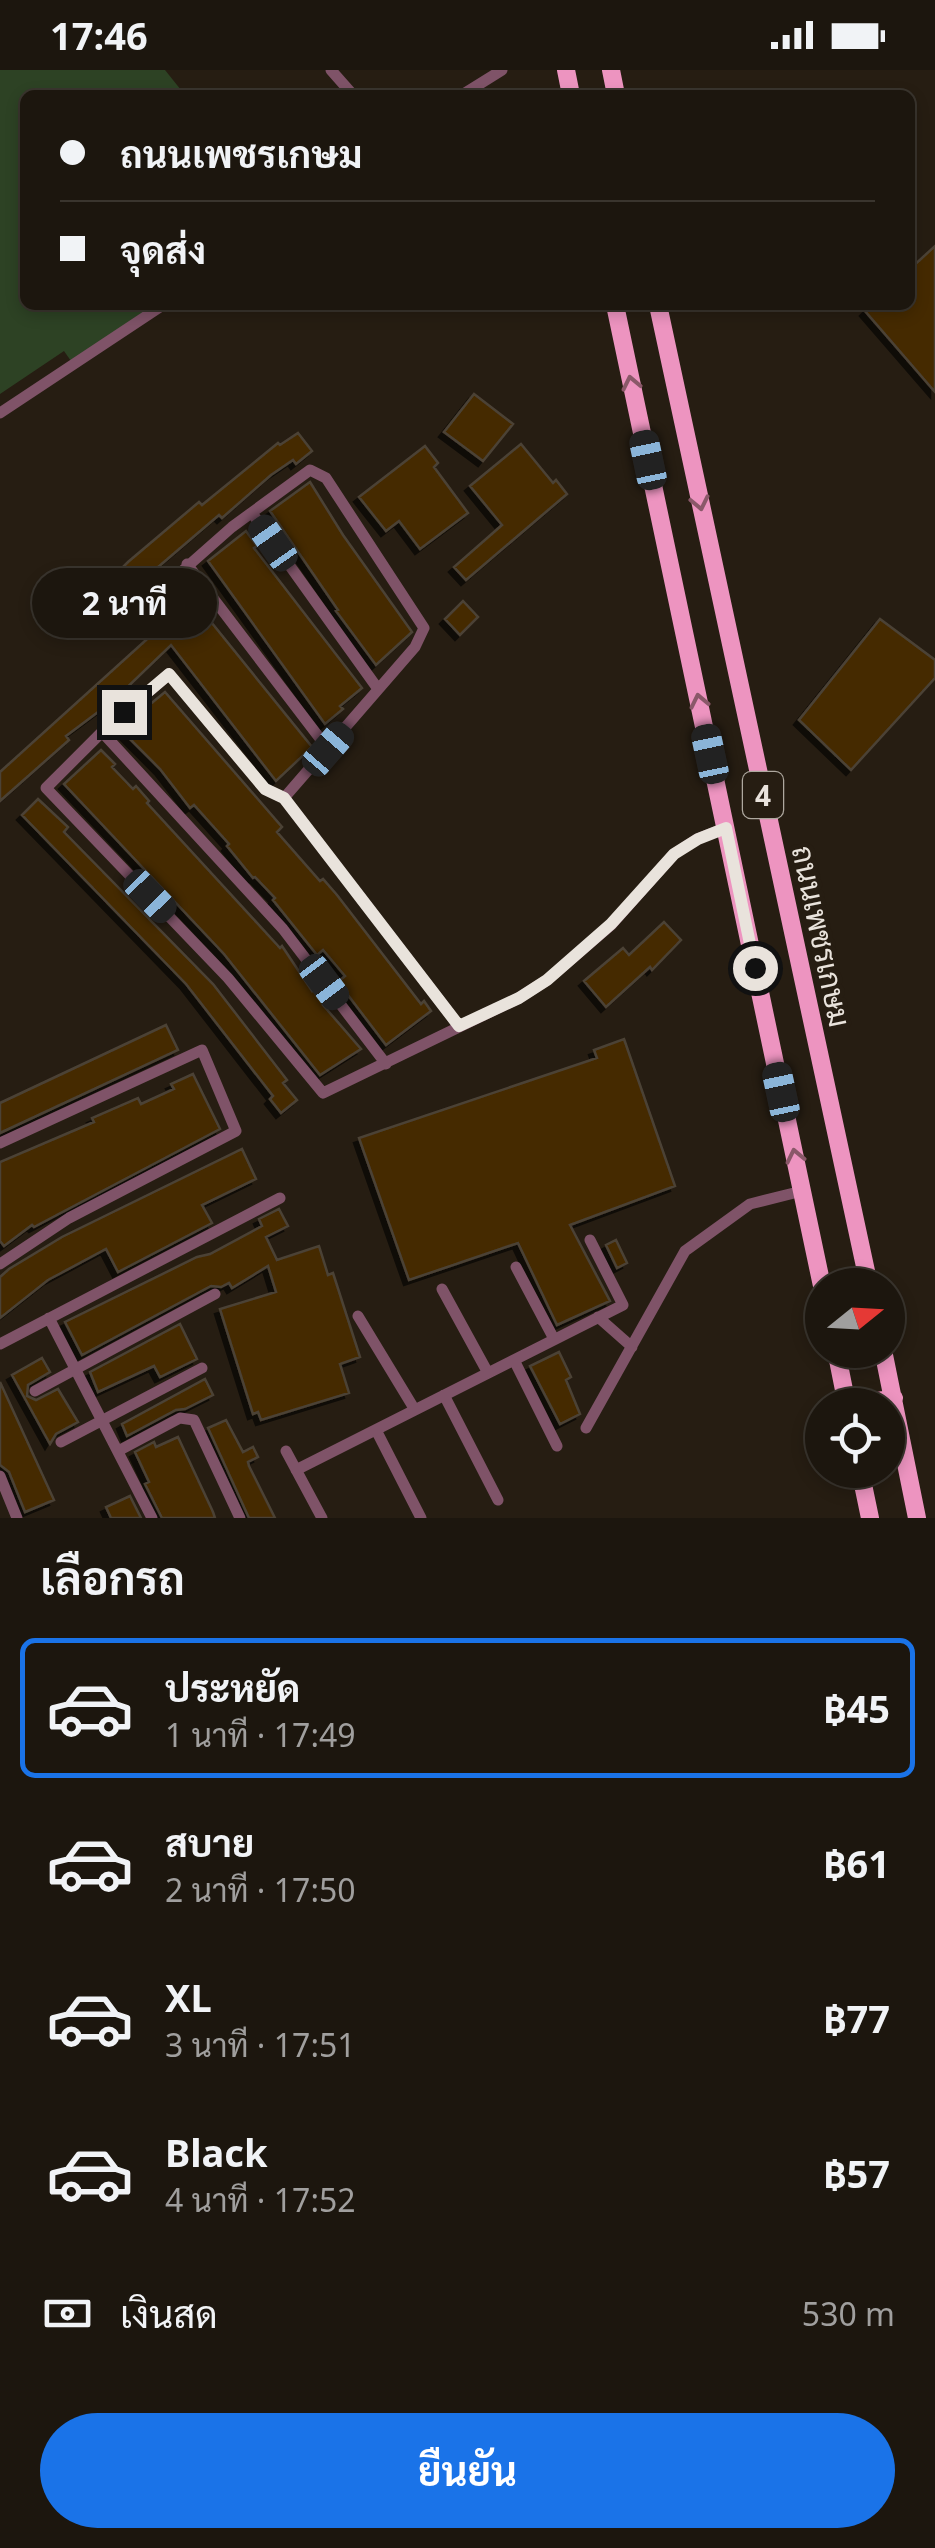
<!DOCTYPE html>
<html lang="th">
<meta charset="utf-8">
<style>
body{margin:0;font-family:"Noto Sans",Sarabun,sans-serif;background:#29231c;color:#f1f3f6;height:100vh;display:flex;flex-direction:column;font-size:38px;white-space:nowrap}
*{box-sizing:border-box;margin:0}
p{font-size:32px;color:#a09f9e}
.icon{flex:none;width:55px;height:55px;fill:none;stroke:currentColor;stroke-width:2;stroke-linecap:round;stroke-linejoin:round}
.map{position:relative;height:1448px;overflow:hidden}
.side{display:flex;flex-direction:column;background:#1c160e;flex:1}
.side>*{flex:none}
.top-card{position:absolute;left:20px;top:20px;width:895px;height:220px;border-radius:15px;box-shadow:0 5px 15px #0003,0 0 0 2px #3a352e;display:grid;align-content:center;height:220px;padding:0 40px;background:#1c160e}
.needle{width:65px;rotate:72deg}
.buttons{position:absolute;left:805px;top:1198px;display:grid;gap:20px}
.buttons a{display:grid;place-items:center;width:100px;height:100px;border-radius:50%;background:#1c160e;box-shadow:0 5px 15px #0003,0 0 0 2px #3a352e;font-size:50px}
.end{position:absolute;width:45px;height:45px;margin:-22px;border:12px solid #e9e3dc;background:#111;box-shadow:0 0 0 5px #111}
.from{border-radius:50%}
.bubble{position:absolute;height:70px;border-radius:35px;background:#1c160e;box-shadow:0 5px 15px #0003,0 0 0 2px #3a352e;font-size:32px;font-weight:700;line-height:70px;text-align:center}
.car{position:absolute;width:30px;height:60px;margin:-30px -15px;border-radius:12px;box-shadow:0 0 8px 2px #0007;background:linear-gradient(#222 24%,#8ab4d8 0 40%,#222 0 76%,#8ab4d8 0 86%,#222 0)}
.top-card b{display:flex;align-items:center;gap:35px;height:95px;font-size:38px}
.top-card b+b{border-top:2px solid #3a352e}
.top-card i{width:25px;height:25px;background:#f1f3f6}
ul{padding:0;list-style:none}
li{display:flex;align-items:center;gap:30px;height:140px;margin:0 20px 15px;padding:0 20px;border:5px solid transparent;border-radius:15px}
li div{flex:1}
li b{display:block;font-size:38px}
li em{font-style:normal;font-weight:700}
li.on{border-color:#1a73e8}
li>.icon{width:90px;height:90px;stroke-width:1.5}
h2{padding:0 40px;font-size:45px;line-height:120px}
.pay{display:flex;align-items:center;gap:25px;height:110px;padding:0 40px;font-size:38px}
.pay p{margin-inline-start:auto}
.cta{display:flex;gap:20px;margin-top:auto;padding:20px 40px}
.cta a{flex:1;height:115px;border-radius:60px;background:#1a73e8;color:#fff;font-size:40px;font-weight:700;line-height:115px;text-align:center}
.status{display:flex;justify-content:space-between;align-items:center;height:70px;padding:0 50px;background:#1c160e;direction:ltr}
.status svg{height:28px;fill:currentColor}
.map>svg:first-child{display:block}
.green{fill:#2d4224}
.building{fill:#452a00;stroke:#4c4236;stroke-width:2.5;filter:url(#shadow)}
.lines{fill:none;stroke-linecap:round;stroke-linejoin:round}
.minor{stroke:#7f5368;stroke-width:11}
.trunk{stroke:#ed94c0;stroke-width:18}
.oneway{stroke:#8a5869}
.route{stroke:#e9e3dc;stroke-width:12}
.labels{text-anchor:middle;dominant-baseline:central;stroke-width:10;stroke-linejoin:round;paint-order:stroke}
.shield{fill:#261d12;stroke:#aea89f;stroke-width:2.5}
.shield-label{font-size:28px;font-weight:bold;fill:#e9e3dc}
.street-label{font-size:30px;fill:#e9e3dc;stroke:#261d12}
</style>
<div class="status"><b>17:46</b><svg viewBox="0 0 49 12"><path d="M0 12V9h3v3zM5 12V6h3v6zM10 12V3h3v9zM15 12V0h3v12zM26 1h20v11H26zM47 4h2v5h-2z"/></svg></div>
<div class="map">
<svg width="935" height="1448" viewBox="0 0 935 1448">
<defs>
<filter id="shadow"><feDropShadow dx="-5" dy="5" stdDeviation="0" flood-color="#0009"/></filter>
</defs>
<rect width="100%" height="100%" fill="#261d12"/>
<path class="green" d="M0 0H165L185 25H25V235H157L71 291 64 281 0 324Z"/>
<path class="building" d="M935 176V322L865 241 871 235H910V199Z
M474 324 513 354 483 391 444 362Z
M298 363 312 381 296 394 293 390 271 405 222 448 219 445 123 527 109 511 128 492 199 432 202 435 278 373 280 375Z
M521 374 553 413 556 410 567 424 466 510 454 497 502 455 470 416Z
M425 376 438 393 434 397 468 443 420 479 399 451 386 461 359 427Z
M310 412 343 465 412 562 376 595 336 541 338 540 270 441Z
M246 461 257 476 254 478 362 618 340 636 343 639 325 654 208 491Z
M182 516 312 677 276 711 171 575 114 630 66 666 69 670 0 731V702L156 561 147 549 168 533 165 529Z
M463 531 478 547 460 565 445 549Z
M880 549 935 590V608L851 700 799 650Z
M165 622 282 757 277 762 320 811 323 809 337 825 421 934 424 931 431 941 386 975 338 912 345 906 323 880 317 885 273 830 275 828 255 807 253 808 227 776 229 774 194 735 190 738 160 699 120 659Z
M101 680 115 694 112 697 133 719 136 716 149 731 147 733 280 878 282 876 312 921 314 918 326 933 323 935 361 979 320 1005 224 884 64 714Z
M38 729 68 757 64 762 213 914 287 1010 283 1013 297 1030 281 1043 270 1029 273 1026 186 914 22 745Z
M664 852 681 870 652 900 650 897 606 937 584 911 623 878 629 885Z
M166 955 178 980 0 1063V1033Z
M624 969 675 1116 570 1155 610 1231 557 1255 518 1173 409 1210 359 1068 597 988 594 980Z
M193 1004 220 1059 34 1157 32 1155 4 1176 0 1171V1092L94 1052 92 1048 138 1028 141 1034 174 1019 171 1014Z
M242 1079 256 1109 202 1135 212 1153 118 1202 106 1179 48 1210 0 1248V1207L9 1199 62 1167Z
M279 1139 288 1156 266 1167 277 1190 319 1176 328 1205 333 1203 360 1287 340 1294 349 1323 261 1350 258 1342 253 1344 220 1239 276 1222 268 1196 232 1218 229 1213 221 1217 211 1216 82 1285 65 1252 197 1187 210 1184 262 1156 259 1149Z
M616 1170 627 1193 617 1198 606 1175Z
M180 1254 197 1289 160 1307 154 1296 98 1322 90 1302Z
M559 1282 571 1307 566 1310 580 1344 560 1354 530 1296Z
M42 1288 50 1302 28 1315 27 1326 36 1330 58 1319 78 1352 56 1364 50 1374 12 1305Z
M205 1309 213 1325 185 1339 176 1340 127 1366 122 1354Z
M0 1312 54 1430 25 1442 9 1402 0 1395Z
M226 1350 243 1382 253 1377 258 1387 248 1392 249 1396 275 1448H249L208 1358Z
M178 1367 213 1442 215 1448H162L145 1414 149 1412 135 1382 154 1372 156 1377Z
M130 1426 141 1448H111L106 1437Z"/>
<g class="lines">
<path class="minor" d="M331 0 353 25
M462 25 502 0
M0 343 163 235
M252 443 378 619
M187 494 328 679
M146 533 232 457 310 400 326 408 424 558 415 577 284 728
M102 662 283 859 386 994
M459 956 284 728 265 719 169 604 102 662 46 718 228 908 323 1023 519 928 547 910 611 855 674 784 697 769 725 758
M0 1073 202 980 236 1061 69 1148 0 1194
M516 1197 554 1269
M442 1219 488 1303
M358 1246 415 1340
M598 1247 632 1277
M49 1248 152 1448
M0 1274 280 1128
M514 1290 557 1376
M35 1321 215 1224
M444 1325 498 1430
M586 1358 685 1181 750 1134 802 1121
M376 1360 421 1448
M61 1372 202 1298
M120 1380 180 1348 194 1350 240 1448
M286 1381 322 1448
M296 1400 623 1235 590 1170
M0 1406 17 1448"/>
<path class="trunk" d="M566 0 571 25
M611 0 616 25
M615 235 822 1216
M658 235 869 1215
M836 1280 847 1335
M883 1280 917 1448
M853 1335 894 1328
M860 1400 870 1448"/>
</g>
<defs><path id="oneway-chevron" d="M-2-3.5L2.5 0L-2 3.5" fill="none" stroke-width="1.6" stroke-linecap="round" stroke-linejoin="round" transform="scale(2.5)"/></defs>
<g class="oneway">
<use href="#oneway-chevron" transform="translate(631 313) rotate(-102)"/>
<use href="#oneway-chevron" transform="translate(700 433) rotate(78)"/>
<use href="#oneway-chevron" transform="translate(699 631) rotate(-102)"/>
<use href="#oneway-chevron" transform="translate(795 1086) rotate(-102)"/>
</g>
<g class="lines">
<path class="route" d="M124 642 169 604 265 719 284 728 459 956 519 928 547 910 611 854 674 784 698 769 726 758 755 898"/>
</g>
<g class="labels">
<rect class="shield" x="743" y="702" width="40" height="46" rx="8"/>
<g class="shield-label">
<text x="763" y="725">4</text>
</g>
<g class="street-label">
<text transform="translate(822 866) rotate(78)">ถนนเพชรเกษม</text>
</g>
</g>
</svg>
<div class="buttons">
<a><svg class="needle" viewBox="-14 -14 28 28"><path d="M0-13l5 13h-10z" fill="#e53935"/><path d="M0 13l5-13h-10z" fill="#a09f9e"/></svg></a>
<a><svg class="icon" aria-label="locate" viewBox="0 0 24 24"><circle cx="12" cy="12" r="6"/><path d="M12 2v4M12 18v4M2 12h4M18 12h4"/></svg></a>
</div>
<i class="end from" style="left:755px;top:898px"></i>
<i class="end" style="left:124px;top:642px"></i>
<div class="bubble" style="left:32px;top:498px;width:185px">2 นาที</div>
<i class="car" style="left:648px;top:390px;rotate:348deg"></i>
<i class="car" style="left:273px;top:473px;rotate:325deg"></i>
<i class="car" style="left:328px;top:679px;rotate:41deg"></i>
<i class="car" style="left:710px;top:684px;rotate:348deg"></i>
<i class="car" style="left:150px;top:826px;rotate:136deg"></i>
<i class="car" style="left:324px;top:912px;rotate:143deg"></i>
<i class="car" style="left:781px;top:1022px;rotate:348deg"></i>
<div class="top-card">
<b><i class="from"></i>ถนนเพชรเกษม</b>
<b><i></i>จุดส่ง</b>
</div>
</div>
<section class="side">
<h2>เลือกรถ</h2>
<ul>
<li class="on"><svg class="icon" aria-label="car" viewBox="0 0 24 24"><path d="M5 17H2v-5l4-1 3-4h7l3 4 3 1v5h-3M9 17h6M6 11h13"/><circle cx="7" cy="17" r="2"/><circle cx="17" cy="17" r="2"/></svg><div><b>ประหยัด</b><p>1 นาที · 17:49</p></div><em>฿45</em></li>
<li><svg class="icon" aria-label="car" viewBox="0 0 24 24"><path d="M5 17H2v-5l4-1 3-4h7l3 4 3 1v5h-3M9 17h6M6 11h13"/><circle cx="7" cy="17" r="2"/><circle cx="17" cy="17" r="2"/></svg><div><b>สบาย</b><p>2 นาที · 17:50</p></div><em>฿61</em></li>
<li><svg class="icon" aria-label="car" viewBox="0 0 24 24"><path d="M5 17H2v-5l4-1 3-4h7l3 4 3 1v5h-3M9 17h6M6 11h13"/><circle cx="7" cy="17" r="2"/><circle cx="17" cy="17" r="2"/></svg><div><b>XL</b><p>3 นาที · 17:51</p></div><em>฿77</em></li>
<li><svg class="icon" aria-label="car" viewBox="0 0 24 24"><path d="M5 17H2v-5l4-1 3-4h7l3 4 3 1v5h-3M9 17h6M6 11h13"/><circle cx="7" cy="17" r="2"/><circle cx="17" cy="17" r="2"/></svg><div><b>Black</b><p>4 นาที · 17:52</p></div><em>฿57</em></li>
</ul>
<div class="pay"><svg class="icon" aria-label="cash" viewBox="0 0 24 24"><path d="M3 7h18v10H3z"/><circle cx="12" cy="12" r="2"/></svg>เงินสด<p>530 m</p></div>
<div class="cta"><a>ยืนยัน</a></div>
</section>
